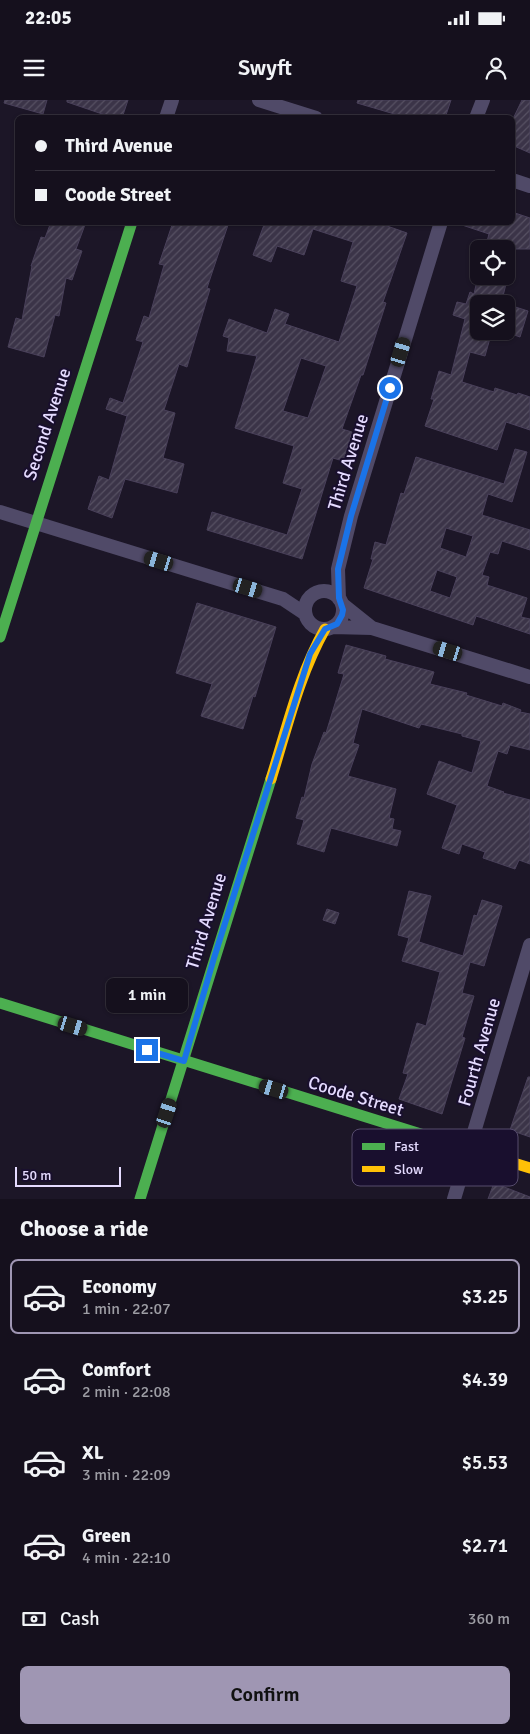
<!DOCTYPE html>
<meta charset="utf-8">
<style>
body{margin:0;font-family:Signika,sans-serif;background:#1e1926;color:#f1f3f6;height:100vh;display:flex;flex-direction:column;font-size:19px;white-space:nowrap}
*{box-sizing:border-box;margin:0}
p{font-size:16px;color:#9d9da4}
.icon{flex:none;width:28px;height:28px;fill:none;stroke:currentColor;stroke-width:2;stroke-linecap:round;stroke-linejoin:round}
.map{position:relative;height:1099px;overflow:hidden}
.drawer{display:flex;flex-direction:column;background:#15101d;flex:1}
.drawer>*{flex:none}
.hud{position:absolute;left:15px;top:15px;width:500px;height:110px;border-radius:8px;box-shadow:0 1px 4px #0004,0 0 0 1px #34303b;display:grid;align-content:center;height:110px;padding:0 20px;background:#15101d}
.buttons{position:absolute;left:470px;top:140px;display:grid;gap:10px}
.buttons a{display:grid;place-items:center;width:45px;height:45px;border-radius:8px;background:#15101d;box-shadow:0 1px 4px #0004,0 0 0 1px #34303b;font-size:25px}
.scale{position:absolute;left:15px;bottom:12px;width:106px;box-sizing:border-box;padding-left:5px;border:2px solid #e5dbff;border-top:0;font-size:14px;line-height:18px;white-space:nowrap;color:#e5dbff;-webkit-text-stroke:4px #190f2e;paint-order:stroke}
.end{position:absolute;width:22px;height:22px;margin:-11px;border:6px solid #1a73e8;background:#fff;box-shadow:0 0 0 2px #fff}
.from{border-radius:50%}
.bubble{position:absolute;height:35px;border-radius:8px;background:#15101d;box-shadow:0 1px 4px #0004,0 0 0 1px #34303b;font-size:16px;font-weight:600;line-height:35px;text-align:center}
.car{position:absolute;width:15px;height:30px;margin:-15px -8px;border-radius:6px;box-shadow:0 0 4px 1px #0007;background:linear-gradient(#222 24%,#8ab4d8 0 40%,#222 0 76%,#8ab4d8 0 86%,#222 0)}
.hud b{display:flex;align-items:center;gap:18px;height:48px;font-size:19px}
.hud b+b{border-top:1px solid #34303b}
.hud i{width:12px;height:12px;background:#f1f3f6}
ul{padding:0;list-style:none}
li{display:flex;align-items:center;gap:15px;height:75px;margin:0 10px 8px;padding:0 10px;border:2px solid transparent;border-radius:8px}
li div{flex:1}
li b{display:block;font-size:19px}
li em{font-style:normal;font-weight:600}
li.active{border-color:#9f96b3}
li>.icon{width:45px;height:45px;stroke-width:1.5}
h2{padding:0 20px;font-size:22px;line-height:60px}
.pay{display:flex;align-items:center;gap:12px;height:55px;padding:0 20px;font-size:19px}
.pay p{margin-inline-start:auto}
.action{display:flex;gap:10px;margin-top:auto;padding:10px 20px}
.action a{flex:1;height:58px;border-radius:8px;background:#9f96b3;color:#111;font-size:20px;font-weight:600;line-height:58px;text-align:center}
.status{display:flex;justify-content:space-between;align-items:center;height:35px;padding:0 25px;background:#15101d;direction:ltr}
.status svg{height:14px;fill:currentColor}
header{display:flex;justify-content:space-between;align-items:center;height:65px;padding:0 20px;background:#15101d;font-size:22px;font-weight:600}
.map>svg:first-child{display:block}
.building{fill:url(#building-hatch);stroke:#49405a;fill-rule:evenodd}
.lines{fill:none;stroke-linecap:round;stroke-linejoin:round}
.street{stroke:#504a68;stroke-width:14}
.fast{stroke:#4caf50;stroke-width:11}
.slow{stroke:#ffc107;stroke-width:11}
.route{stroke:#1a73e8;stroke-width:6}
.labels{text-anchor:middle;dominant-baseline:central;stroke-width:4;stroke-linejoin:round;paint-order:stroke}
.street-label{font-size:18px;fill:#e5dbff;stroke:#190f2e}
.key{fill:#190f2e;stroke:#564c6d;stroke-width:1}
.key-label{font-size:14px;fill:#e5dbff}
</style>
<div class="status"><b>22:05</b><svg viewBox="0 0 49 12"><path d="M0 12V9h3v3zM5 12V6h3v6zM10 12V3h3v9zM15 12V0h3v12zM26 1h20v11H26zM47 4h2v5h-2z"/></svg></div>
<header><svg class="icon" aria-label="menu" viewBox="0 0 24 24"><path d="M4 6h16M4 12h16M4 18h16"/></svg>Swyft<svg class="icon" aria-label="person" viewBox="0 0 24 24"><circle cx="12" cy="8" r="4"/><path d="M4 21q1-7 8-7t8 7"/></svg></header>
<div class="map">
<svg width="530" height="1099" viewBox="0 0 530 1099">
<defs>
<pattern id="building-hatch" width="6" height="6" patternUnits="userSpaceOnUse" patternTransform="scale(1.25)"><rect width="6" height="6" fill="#3b3448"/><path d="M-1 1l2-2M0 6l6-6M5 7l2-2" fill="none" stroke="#575163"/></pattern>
</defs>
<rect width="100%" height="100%" fill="#1c1627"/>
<path class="building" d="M5 0H47L43 14 4 3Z
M67 0H128L122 18H114L67 2Z
M358 0H451L445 18H408L357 3Z
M522 0H530V53L512 45V21Z
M512 112 530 118V149H485L489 134 462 125V122H512Z
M51 122H86L76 149 82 151 72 180 66 178 59 216 55 215 44 257 8 247 16 218 22 220 32 166H31L41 137 45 138Z
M173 122H229L207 188 210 189 187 267 179 264 164 310 175 313 163 358 184 364 177 393 125 379 112 418 88 409 99 376 109 380 127 316 106 309 110 298 123 303 143 242 136 240 144 216 149 218 164 165 159 164Z
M265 122H376L407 133 383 202 386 203 363 275H361L342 329 352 332 343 361 333 358 302 459 207 430 212 412 287 435 302 389 283 383 294 346 235 328 257 256 227 251 229 238 223 236 229 219 267 233 275 209 289 214 285 224 339 242 357 186 341 181 353 142 313 129 304 155 277 146 271 162 253 155ZM301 258 326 266 308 318 283 311Z
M478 176H508L501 204H479V231H492L485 256 470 252 462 282 494 292 495 288 517 295 518 293 530 297V330L506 322 497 350 425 326 434 299H431L439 271 451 275 465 219 453 215 457 202 466 204 470 192 474 194Z
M506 204 528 211 520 237 506 232Z
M515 349 527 352 512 402 488 394 482 415 530 430V450L502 441 498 454 490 452 482 475 489 477 487 485 527 498 521 517 530 519V534L476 516 473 525 364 488 373 459H371L375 442 386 445 401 393 404 394 416 357 504 384ZM446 428 473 436 466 457 440 448ZM437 470 457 477 450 498 430 491Z
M197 503 276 527 255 597 253 596 243 629 201 616 212 584 176 573Z
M346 545 386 556 385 559 434 572 430 584 467 593 466 595 502 606 503 603 521 610 520 612 530 614V650L510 645 507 654 498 651 487 686 504 692 503 693 530 700V764L519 760 515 769 483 758 485 752 462 744 459 754 442 748 457 705 427 694 439 661 472 673 481 641 462 636V634L421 624 419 628 362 609 353 643 359 645 348 676 396 689 389 718 394 719 392 729 401 731 397 746 331 728 324 752 297 744 304 720 296 718 302 697 304 698 312 664 324 632 326 633 344 574 338 573Z
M409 791 431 796 419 842 463 856 474 815 477 816 482 800 502 806 484 866 470 862 462 893 474 896 462 937 465 938 442 1014 399 999 408 974 403 973 417 923 426 926 440 872 402 861 409 838 398 835Z
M327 809 339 813 335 824 323 820Z
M528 977H530V1037L510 1030Z
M494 1083 530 1097V1099H488Z"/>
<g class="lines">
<path class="street" d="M259 0 316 18
M166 18 172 0
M476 18 483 0
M512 80 530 86
M0 412 283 499 304 513
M305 510a19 19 0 1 1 38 0a19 19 0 1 1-38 0Z
M339 499 338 469 351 416 441 122
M342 504 372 528
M332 527 372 528 530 577
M454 1099 530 845"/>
<path class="fast" d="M0 537 132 122
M0 903 456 1045
M140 1099 271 679"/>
<path class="slow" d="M271 679C287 628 299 575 325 529
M456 1045 530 1068"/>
</g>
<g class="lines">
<path class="route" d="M147 950 184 961 214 858 310 554 325 529 337 524 342 515 343 510 339 498 338 469 351 416 390 288"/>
</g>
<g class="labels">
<g class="street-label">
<text transform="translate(47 324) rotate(-72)">Second Avenue</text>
<text transform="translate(348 362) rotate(-73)">Third Avenue</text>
<text transform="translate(206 821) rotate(-73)">Third Avenue</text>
<text transform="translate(479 952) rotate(-74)">Fourth Avenue</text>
<text transform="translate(356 996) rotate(17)">Coode Street</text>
</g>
</g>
<rect x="352" y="1029" width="166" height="57" rx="8" class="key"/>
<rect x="362" y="1043" width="23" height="7" fill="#4caf50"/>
<rect x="362" y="1066" width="23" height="6" fill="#ffc107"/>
<g class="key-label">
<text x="394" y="1051">Fast</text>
<text x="394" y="1074">Slow</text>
</g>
</svg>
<div class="buttons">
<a><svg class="icon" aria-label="locate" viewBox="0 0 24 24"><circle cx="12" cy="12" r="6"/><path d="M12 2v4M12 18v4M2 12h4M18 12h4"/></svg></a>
<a><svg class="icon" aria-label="layers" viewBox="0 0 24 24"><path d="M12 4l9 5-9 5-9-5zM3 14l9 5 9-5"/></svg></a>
</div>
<div class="scale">50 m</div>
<i class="end from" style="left:390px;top:288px"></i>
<i class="end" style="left:147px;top:950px"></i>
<div class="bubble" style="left:106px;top:878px;width:82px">1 min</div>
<i class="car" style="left:401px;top:252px;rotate:17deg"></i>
<i class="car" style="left:159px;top:461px;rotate:287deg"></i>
<i class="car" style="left:248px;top:488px;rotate:107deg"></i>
<i class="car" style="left:448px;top:551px;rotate:287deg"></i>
<i class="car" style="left:73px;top:926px;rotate:107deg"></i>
<i class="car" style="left:274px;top:989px;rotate:287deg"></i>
<i class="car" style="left:167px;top:1013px;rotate:18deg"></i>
<div class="hud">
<b><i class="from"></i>Third Avenue</b>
<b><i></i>Coode Street</b>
</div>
</div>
<section class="drawer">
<h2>Choose a ride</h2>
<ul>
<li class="active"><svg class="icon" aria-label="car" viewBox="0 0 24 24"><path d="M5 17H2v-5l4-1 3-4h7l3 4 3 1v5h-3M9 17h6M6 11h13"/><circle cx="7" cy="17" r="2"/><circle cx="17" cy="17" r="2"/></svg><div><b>Economy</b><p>1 min · 22:07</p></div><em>$3.25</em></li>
<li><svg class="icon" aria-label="car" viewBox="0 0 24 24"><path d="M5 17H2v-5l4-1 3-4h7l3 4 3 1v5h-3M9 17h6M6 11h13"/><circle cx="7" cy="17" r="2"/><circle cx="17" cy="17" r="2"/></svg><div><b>Comfort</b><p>2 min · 22:08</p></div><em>$4.39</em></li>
<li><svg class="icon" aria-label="car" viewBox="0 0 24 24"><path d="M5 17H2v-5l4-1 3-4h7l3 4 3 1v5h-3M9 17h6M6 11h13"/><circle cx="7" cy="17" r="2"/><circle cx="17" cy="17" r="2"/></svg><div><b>XL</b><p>3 min · 22:09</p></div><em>$5.53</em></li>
<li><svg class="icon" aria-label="car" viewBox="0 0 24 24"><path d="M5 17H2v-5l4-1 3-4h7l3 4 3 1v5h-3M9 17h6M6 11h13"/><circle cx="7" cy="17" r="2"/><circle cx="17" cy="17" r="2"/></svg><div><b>Green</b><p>4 min · 22:10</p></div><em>$2.71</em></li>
</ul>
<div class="pay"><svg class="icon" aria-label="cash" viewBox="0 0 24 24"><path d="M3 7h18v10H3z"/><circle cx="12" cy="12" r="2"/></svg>Cash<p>360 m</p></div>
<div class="action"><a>Confirm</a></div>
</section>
